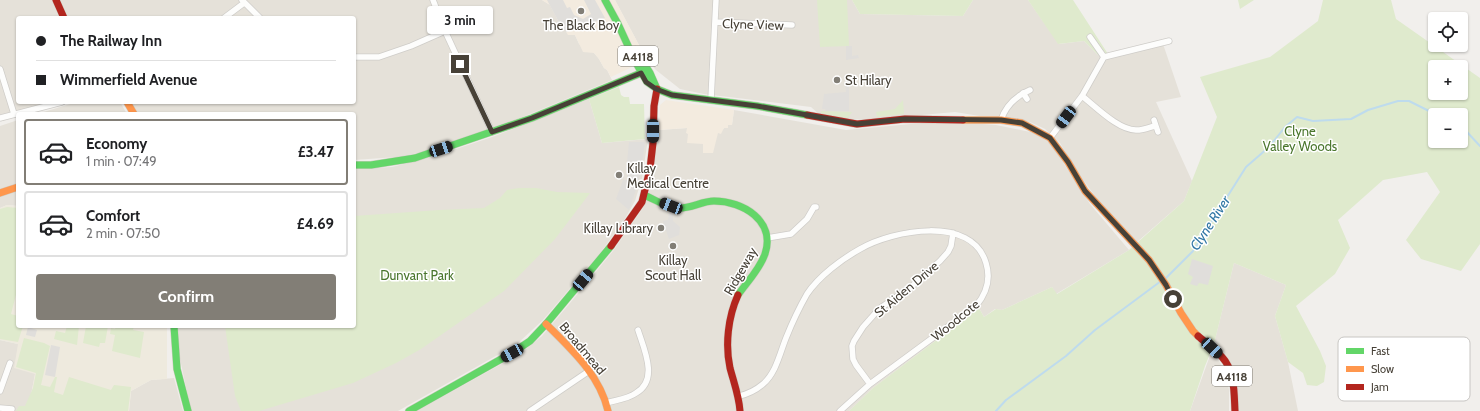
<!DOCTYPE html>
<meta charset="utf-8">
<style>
body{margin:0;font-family:Cabin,sans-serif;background:#f6f6f6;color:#202124;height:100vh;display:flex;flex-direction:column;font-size:15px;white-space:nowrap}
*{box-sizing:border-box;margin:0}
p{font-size:13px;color:#757577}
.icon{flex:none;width:22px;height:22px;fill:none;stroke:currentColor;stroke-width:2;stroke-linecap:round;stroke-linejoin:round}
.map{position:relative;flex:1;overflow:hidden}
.details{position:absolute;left:16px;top:112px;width:340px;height:216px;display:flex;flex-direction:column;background:#fff;border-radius:4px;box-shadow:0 1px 3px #0004}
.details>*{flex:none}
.hud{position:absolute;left:16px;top:16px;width:340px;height:88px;border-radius:4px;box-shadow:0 1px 3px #0004;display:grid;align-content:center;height:88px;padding:0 20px;background:#fff}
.fabs{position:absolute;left:1428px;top:12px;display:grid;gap:8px}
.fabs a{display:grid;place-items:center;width:40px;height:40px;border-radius:4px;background:#fff;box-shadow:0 1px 3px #0004;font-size:20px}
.end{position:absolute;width:18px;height:18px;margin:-9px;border:5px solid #474137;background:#fff;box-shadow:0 0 0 2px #fff}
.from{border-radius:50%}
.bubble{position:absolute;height:28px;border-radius:4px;background:#fff;box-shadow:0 1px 3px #0004;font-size:13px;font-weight:800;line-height:28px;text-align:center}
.car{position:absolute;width:12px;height:24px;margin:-12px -6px;border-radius:5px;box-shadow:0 0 3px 1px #0007;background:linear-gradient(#222 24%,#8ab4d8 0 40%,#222 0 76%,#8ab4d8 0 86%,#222 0)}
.hud b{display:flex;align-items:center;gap:14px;height:38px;font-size:15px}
.hud b+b{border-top:1px solid #e0e0e0}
.hud i{width:10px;height:10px;background:#202124}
ul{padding:7px 0 0;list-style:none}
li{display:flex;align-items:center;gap:12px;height:66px;margin:0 8px 6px;padding:0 12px;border:2px solid #e0e0e0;border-radius:4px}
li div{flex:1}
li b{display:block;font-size:15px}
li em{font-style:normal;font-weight:800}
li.selected{border-color:#827e76}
li>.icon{width:36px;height:36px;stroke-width:1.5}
.cta{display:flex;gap:8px;margin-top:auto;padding:8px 20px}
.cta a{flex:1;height:46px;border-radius:4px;background:#827e76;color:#fff;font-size:16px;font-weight:800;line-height:46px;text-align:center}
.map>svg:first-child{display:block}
.residential{fill:#e5e1d9}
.commercial{fill:#f3ebdf}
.education{fill:#eeeade}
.green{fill:#dfeacd;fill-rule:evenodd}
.parking{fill:#e0dedb}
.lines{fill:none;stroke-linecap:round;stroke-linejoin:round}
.stream{stroke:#bedbed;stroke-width:2}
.street-casing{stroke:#cfcdc9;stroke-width:7}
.fast-casing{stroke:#d0ccc3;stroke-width:8}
.slow-casing{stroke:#d0ccc3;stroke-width:8}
.jam-casing{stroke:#d0ccc3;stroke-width:8}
.street{stroke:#fdfdfc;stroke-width:5.5}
.fast{stroke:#63d668;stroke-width:7}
.slow{stroke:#ff974d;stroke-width:7}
.jam{stroke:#b3261e;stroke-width:7}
.route{stroke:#474137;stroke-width:5}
.poi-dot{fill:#827e76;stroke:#fff;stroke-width:1.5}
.labels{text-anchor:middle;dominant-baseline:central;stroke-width:3;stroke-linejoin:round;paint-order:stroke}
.shield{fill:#fff;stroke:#7e7a73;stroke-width:1}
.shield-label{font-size:12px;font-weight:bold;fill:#474137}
.street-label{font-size:13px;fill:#474137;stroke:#fff}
.poi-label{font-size:13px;fill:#474137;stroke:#fff}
.park-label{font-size:13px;fill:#4a762d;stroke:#fff}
.water-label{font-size:14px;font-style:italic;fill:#3378a6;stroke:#fff}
.key{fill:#fff;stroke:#c8c6c3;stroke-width:1}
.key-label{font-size:11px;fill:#474137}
</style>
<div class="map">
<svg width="1480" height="411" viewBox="0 0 1480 411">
<rect width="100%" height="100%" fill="#f1efec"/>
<path class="residential" d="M0 0H542L550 5 563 30 565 29 575 35 579 44 594 53 599 59 604 68 607 70 612 80 503 125 424 152 397 157 354 160V114H137L130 102H354V18H18V102H50L0 116Z
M615 0H852L860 14 963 16 973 0H1028L1059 44 1084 41 1098 55 1108 54 1162 41 1181 97 1156 102 1192 181 1184 201 1137 242 1098 200 1078 173 1060 143 1045 129 1030 122 1008 119 986 117 955 112 877 119H851L821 116 811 107 704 94 680 89 656 70 647 60Z
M589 99 602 143 648 139 642 178 635 201 623 222 600 253 543 320 517 344 398 411H191L179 354 178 326H354V169L392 167 435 156 495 136Z
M77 102H120L127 114H37Z
M734 110 846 130 943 121 996 125 1035 133 1051 144 1090 204 1129 250 1056 294 1052 287 1002 310 995 309 984 317 979 308 873 388 849 411H417L521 353 542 336 570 303 613 251 643 208 652 183 659 130 687 128 718 133 728 125H732Z
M18 120V206L7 205 0 208V126Z
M1234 263 1286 285 1275 316 1288 362 1298 411H1238L1236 377 1231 364 1223 352 1214 344Z
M0 340 18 344 35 374 28 411H0Z
M1212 350 1217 357 1226 374 1229 390V411H1190Z
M174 378 183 411H129L131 391 151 380Z"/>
<path class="commercial" d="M542 0H615L647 60 611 77 607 70 604 68 599 59 594 53 583 52 575 35H568L565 30H563L550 5Z
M666 100 734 110 732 125H728V128H724L721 134 718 133 713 153H703V144L687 143 688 134 686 133 687 128 659 130 660 105Z"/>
<path class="education" d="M7 205 18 206V326H167V379L151 380 131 391 129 411H28L35 374 14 368 18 344 0 340V208Z"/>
<path class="green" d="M817 0H847L849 46 820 47Z
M852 0H973L963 16 860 14Z
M1028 0H1073L1108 54 1098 55 1084 41 1058 44Z
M1238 0H1254L1240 9Z
M1323 0H1391L1396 19 1480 78V244L1461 271 1421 259 1406 240 1440 192 1427 172 1383 180 1338 220 1350 248 1335 274 1296 306 1320 351 1326 366 1324 382 1317 386 1307 385 1303 373 1288 362 1275 316 1286 285 1234 263 1214 344 1205 366 1190 411H849L873 388 979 308 984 317 996 309 1002 310 1052 287 1057 294 1129 250 1184 201 1217 117 1200 77 1270 57 1318 21ZM1435 67H1461V93H1435ZM1435 115H1461V141H1435Z
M619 87 621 95 624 97H629L630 104H644L645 139 602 143 589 99Z
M903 100 904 114 877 117 876 112 895 109Z
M821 111 852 112 848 118 832 117 821 114Z
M519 188H536L557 192 590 193 555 239 504 291 421 349 396 363 353 383 259 411H241L235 396 225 326H354V216L439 210 484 208 500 198 507 190Z
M7 207 18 208V287L11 314 18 316V326H23L18 342 0 339V209Z
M67 326H79L77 345 54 339 56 331 65 333Z
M86 326H108L105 343H100L99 347 83 343Z
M116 326H134L133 330 144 332 140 358 112 351 115 335 110 334 111 328 115 329Z
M24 338 44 343 50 346 41 385 50 387 55 377H57L54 392 63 395 69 377 111 390 114 385 131 387 128 411H16L19 406H25L33 388 36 373 16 367Z"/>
<path class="parking" d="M547 0H563L567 8 570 7 574 15 583 19 591 14 584 0H595L605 18 566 32 565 30H563Z
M846 46H852V56L858 55 859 58 846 60Z
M845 81H849V111H826L825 109H822L824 94 846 92Z
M629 142H645L641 171 637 187 629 210 616 199 623 180H627L628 173 626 172Z
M669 213H673V221L680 227 679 235 669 239 663 221 668 220Z
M1192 259 1213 266 1208 285 1199 283 1197 286 1190 284 1193 277 1188 274Z
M28 327 37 330 35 337 26 335Z
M51 345 60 347 55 377 45 375Z"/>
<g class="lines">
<path class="stream" d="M1461 128 1467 132 1480 146
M1165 279 1193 251 1246 167 1269 147 1285 127 1297 117 1313 121 1351 119 1368 110 1398 101H1409L1437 115
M996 411 1006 400 1066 356 1095 330 1161 281"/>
<g class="street-casing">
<path id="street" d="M242 0 260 18
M433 0 445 31 492 132
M224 18 244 3
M715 22 792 25
M354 57H379L411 46 445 31
M1104 57 1169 41
M0 69 14 114
M1023 93 1027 99
M1082 96C1095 106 1119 131 1137 130 1143 130 1150 127 1155 126
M711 99 716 0
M0 118 62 102
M1001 120C1006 105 1016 96 1030 90
M1154 120 1158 132
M1050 138 1082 96 1104 57 1090 37
M767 238 791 234 807 219 814 207H816
M870 384 856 365 853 359 852 346 854 341 863 327 879 309 911 287 940 261 948 252 951 246 953 233
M0 391 10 363
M739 396C748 394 756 390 763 384 776 373 780 353 786 338 792 323 799 308 807 294 819 276 842 259 860 249 893 230 972 215 986 263 991 279 986 294 976 306L870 384 840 411
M606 403C616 400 628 399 636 393 659 380 644 349 638 330
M0 408 12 409
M530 411 589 371"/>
</g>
<g class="fast-casing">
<path id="fast" d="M605 0 618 24 635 61 647 82 657 89 672 95 757 106 807 115
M635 50 650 73 657 89
M354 165H371L415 158 532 118 641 73
M644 195C654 199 664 206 675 208 689 210 701 201 714 201 743 201 776 221 765 254 760 269 747 282 738 295
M174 326 177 369 188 411
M409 411 512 353 530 341 546 324 611 246"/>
</g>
<g class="slow-casing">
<path id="slow" d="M127 102 134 114
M963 120H1001L1022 123 1050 138 1068 162 1085 191 1149 260 1166 285 1181 313 1193 331 1198 336
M0 193 18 187
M546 324C571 349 600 375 608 411"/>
</g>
<g class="jam-casing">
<path id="jam" d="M56 0 64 18
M807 115 857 124 905 119 963 120
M611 246 642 202 650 169 653 143 654 106 657 89
M738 295C728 317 725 345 730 368 734 383 739 396 740 411
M1198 336C1206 343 1215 349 1222 357 1235 371 1234 393 1235 411"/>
</g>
<use href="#street" class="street"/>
<use href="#fast" class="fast"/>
<use href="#slow" class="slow"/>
<use href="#jam" class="jam"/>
</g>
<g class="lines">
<path class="route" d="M460 64 492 132 532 118 641 73 646 82 656 89 672 95 757 106 857 124 905 119 1001 120 1022 123 1050 138 1068 162 1085 191 1149 260 1166 285 1173 299"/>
</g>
<g class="poi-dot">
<circle cx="581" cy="11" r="4"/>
<circle cx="837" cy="80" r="4"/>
<circle cx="619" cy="175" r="4"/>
<circle cx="661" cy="228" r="4"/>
<circle cx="673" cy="246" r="4"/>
</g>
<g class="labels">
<g class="shield">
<rect x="618" y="46" width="40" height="20" rx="3"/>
<rect x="1212" y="366" width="40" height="20" rx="3"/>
</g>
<g class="shield-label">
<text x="638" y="56">A4118</text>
<text x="1232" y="376">A4118</text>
</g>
<g class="street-label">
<text transform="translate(753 24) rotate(2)">Clyne View</text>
<text transform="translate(740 271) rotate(-60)">Ridgeway</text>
<text transform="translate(906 289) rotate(-40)">St Aiden Drive</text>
<text transform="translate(955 320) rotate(-39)">Woodcote</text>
<text transform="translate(583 348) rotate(50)">Broadmead</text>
</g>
<g class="poi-label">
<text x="581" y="25">The Black Boy</text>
<text x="845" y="80" text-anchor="start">St Hilary</text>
<text x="627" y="168" text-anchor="start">Killay<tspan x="627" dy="15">Medical Centre</tspan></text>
<text x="653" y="228" text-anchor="end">Killay Library</text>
<text x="673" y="260">Killay<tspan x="673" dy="15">Scout Hall</tspan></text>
</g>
<g class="park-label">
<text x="1300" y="131">Clyne<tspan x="1300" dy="15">Valley Woods</tspan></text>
<text x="417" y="275">Dunvant Park</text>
</g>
<g class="water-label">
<text transform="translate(1210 223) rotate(-57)">Clyne River</text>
</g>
</g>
<rect x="1338" y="337" width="132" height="64" rx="6" class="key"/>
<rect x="1346" y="348" width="18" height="6" fill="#63d668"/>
<rect x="1346" y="366" width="18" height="6" fill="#ff974d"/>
<rect x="1346" y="384" width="18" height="6" fill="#b3261e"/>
<g class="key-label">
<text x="1371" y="355">Fast</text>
<text x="1371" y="373">Slow</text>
<text x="1371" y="391">Jam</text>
</g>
</svg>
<div class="fabs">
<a><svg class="icon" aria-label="locate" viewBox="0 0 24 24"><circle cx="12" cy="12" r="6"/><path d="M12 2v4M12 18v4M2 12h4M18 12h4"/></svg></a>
<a>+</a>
<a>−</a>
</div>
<i class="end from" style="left:1173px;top:299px"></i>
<i class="end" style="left:460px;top:64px"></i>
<div class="bubble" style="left:427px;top:6px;width:66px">3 min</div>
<i class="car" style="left:1066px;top:117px;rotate:217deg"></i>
<i class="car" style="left:653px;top:131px;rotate:180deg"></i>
<i class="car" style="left:441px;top:149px;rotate:72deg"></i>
<i class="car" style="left:671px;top:206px;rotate:291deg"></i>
<i class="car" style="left:583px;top:280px;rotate:40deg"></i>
<i class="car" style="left:1212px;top:348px;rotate:133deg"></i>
<i class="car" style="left:512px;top:353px;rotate:241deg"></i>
<div class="hud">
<b><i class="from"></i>The Railway Inn</b>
<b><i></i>Wimmerfield Avenue</b>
</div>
<section class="details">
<ul>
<li class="selected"><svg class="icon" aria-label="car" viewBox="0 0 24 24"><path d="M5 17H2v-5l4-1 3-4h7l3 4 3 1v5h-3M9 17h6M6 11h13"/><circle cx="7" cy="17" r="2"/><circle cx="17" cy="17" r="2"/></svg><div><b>Economy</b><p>1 min · 07:49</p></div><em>£3.47</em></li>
<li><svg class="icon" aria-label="car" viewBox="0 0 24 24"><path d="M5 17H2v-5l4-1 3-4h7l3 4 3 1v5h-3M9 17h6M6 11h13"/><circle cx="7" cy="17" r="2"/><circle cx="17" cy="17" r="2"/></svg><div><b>Comfort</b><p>2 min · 07:50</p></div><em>£4.69</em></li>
</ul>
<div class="cta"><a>Confirm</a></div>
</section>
</div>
